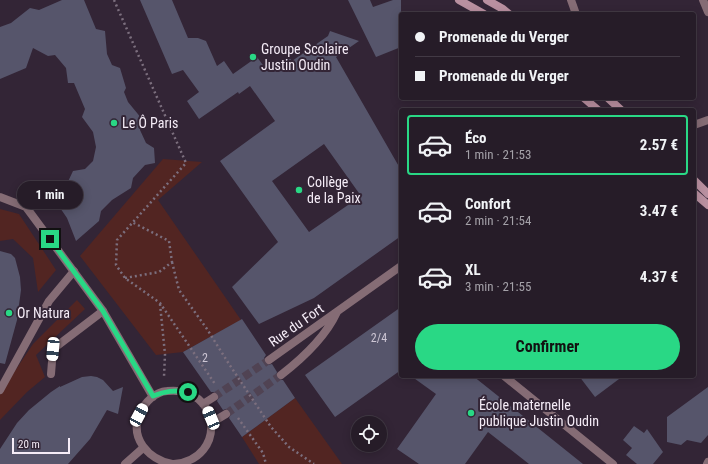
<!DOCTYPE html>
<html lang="fr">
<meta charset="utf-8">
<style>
body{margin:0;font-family:"Roboto Condensed",sans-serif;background:#322934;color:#f1f3f6;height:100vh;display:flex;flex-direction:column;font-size:15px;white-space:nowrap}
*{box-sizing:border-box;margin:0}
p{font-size:13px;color:#a4a1a8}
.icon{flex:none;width:22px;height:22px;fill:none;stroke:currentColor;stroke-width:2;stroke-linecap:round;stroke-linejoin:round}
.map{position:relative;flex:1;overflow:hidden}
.panel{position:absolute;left:399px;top:108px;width:297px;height:270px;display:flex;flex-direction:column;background:#261c28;border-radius:4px;box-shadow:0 2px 10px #0003,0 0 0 1px #423a45}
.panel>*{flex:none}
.banner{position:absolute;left:399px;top:12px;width:297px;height:88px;border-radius:4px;box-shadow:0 2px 10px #0003,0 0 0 1px #423a45;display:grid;align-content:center;height:88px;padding:0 16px;background:#261c28}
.tools{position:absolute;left:351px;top:416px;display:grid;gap:8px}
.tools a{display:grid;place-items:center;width:36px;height:36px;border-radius:50%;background:#261c28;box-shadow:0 2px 10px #0003,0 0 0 1px #423a45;font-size:20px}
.scale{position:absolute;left:12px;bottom:10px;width:58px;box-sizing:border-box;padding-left:4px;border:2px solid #f5ecf7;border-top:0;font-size:11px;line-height:14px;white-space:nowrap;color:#f5ecf7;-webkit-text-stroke:3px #332536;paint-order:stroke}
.end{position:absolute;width:18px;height:18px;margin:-9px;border:5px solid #29d885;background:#111;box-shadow:0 0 0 2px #111}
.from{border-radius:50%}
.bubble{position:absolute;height:28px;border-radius:14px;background:#261c28;box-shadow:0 2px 10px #0003,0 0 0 1px #423a45;font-size:13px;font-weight:700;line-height:28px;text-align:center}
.car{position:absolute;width:12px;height:24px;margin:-12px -6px;border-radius:5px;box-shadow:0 0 3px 1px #0007;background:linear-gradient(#fff 24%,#345 0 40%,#fff 0 76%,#345 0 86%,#fff 0)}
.banner b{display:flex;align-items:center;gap:14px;height:38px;font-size:15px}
.banner b+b{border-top:1px solid #423a45}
.banner i{width:10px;height:10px;background:#f1f3f6}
ul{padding:7px 0 0;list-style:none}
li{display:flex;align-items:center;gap:12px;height:60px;margin:0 8px 6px;padding:0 8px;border:2px solid transparent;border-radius:4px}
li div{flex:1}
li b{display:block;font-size:15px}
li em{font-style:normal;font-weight:700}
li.selected{border-color:#29d885}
li>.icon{width:36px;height:36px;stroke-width:1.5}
.button{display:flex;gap:8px;margin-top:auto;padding:8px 16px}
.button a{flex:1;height:46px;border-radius:24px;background:#29d885;color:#111;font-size:16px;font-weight:700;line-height:46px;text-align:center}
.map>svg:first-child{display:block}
.green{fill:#522522}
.building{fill:#56556b;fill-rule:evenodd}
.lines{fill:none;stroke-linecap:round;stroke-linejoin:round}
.minor-tunnel{stroke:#504353;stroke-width:8;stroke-dasharray:8 4;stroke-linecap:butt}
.path{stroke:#7c6f7e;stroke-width:2.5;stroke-dasharray:2 3;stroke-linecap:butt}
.service{stroke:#856c75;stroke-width:8}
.pedestrian{stroke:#856c75;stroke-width:8}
.minor{stroke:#856c75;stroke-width:8}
.tertiary{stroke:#856c75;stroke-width:8}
.secondary{stroke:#b990a0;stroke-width:8}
.route{stroke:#29d885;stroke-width:5}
.poi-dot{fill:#29d885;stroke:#332536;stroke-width:1.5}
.labels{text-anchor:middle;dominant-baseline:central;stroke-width:4;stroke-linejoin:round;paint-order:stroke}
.number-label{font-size:12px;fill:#cdc6d4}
.poi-label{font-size:14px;fill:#f5ecf7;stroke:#332536;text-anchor:start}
.street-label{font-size:14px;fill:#f5ecf7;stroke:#332536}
</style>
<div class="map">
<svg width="708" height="464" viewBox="0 0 708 464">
<rect width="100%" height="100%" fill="#332536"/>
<path class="green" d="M163 159 202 162 158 200 241 320 183 352 156 355 80 256Z
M0 209 19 214 56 270 38 292 33 258 13 239 0 241Z
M77 300 85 309 36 355 45 377 27 392 0 420V393L33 344Z
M295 398 342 464H259L242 437Z"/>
<path class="building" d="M62 0H84L96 29 105 31 107 54 112 65 120 68 126 88 124 92 128 102 142 119 140 130 146 143 154 148 155 163 145 165 133 178 131 188 112 200 101 211 99 221 76 241 67 218 54 199 65 188 73 171 85 169 93 161 96 147 93 132 82 117 85 109 74 83H68L66 68 55 55 48 56 33 48 26 68 0 79V27L11 23 30 8 39 10Z
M140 0H172L188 38H198L206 41 217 66 224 61 233 74 257 57 268 72 289 57 292 61 328 36 330 31 359 41 336 57 401 170V236L314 298 259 324 232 287 278 242 220 161 275 121 250 86 239 94 238 92 199 119 187 101 199 92 183 70 172 74ZM324 144 361 196 309 232 272 181Z
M348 0H370L373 7 393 0H401V47L376 57Z
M0 251 11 254 15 258 20 277 21 290 17 320 5 364 0 363Z
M401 307V370L335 417 305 375Z
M242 319 266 355 264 358V363L267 365 272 364 277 372 276 375V378L279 380H283L295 398 242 437 229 418 231 414 230 411 226 409 223 410 217 401 219 397 218 394 214 392H211L183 352Z
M91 376 97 377 103 380 113 391 123 387 118 414 107 410 90 439 68 464H0V449L17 423 29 410 51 392 60 386V387L82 377Z
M411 376H473L583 464H529L488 432 465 464H419L397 449 436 394Z
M579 376H623L595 397Z
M708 387V435L701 443 687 440 681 445 667 442V417Z
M634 426 644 433 647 429 663 452 653 464H637L626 455 632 448 623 440Z"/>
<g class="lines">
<path class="minor-tunnel" d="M214 397 269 360
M226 414 281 375"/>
<path class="path" d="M114 0 186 163 117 240 116 265 125 278 160 303 215 384
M172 262 179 290 207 329 229 364 271 427 289 447 314 464
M125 278 159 272 172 262 169 241 132 222
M160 304 165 354 164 377
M238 418 263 453 266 464"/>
<path class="service" d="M51 374 53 349 103 311
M504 376 613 464"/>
<path class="pedestrian" d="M0 390 49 301 74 271
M125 464 143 448"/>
<path class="minor" d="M571 0 576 14
M703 0 708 12
M0 197 26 207 103 311 153 397
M269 360 401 266
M281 375C303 358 325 338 337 312
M203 404 214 397
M211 423 226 414
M172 464C148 459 129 438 140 413 145 402 155 392 167 391 221 385 228 459 174 464
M707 464 708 462"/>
<path class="tertiary" d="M694 125 708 120"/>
<path class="secondary" d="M459 0 484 14
M487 0 503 9 509 14
M584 98 598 110
M608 98 621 110
M694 180 708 194
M694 193 708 205"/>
</g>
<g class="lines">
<path class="route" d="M50 239 103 311 153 396C165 391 174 390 188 392"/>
</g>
<g class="poi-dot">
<circle cx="253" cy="57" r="4"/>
<circle cx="114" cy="123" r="4"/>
<circle cx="299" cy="190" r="4"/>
<circle cx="9" cy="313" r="4"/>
<circle cx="471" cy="413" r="4"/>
</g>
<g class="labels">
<g class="number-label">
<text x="379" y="338">2/4</text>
<text x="205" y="358">2</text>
</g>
<g class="poi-label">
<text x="261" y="49">Groupe Scolaire<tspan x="261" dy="16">Justin Oudin</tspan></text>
<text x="122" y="123">Le Ô Paris</text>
<text x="307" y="182">Collège<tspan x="307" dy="16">de la Paix</tspan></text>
<text x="17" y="313">Or Natura</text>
<text x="479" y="405">École maternelle<tspan x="479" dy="16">publique Justin Oudin</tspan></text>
</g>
<g class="street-label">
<text transform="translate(296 325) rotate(-35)">Rue du Fort</text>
</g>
</g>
</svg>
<div class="tools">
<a><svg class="icon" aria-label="locate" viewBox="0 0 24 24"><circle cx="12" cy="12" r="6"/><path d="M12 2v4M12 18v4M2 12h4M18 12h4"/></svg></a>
</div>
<div class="scale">20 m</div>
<i class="end from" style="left:188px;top:392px"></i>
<i class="end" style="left:50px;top:239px"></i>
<div class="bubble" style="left:17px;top:181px;width:66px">1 min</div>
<i class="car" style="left:53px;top:349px;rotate:185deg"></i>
<i class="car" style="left:139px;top:415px;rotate:28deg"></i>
<i class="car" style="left:211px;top:418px;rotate:337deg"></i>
<div class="banner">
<b><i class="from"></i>Promenade du Verger</b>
<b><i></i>Promenade du Verger</b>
</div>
<section class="panel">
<ul>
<li class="selected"><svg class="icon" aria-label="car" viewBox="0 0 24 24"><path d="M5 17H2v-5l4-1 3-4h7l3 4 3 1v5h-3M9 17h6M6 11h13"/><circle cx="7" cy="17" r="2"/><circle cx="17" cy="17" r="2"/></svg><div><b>Éco</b><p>1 min · 21:53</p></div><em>2.57 €</em></li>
<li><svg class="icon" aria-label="car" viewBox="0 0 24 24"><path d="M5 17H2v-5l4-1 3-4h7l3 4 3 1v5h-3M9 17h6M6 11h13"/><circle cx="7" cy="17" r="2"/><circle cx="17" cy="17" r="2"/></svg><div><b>Confort</b><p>2 min · 21:54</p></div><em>3.47 €</em></li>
<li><svg class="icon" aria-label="car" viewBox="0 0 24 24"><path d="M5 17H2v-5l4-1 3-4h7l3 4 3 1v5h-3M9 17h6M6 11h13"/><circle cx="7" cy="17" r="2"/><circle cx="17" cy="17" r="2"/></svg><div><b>XL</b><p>3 min · 21:55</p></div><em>4.37 €</em></li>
</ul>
<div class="button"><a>Confirmer</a></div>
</section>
</div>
